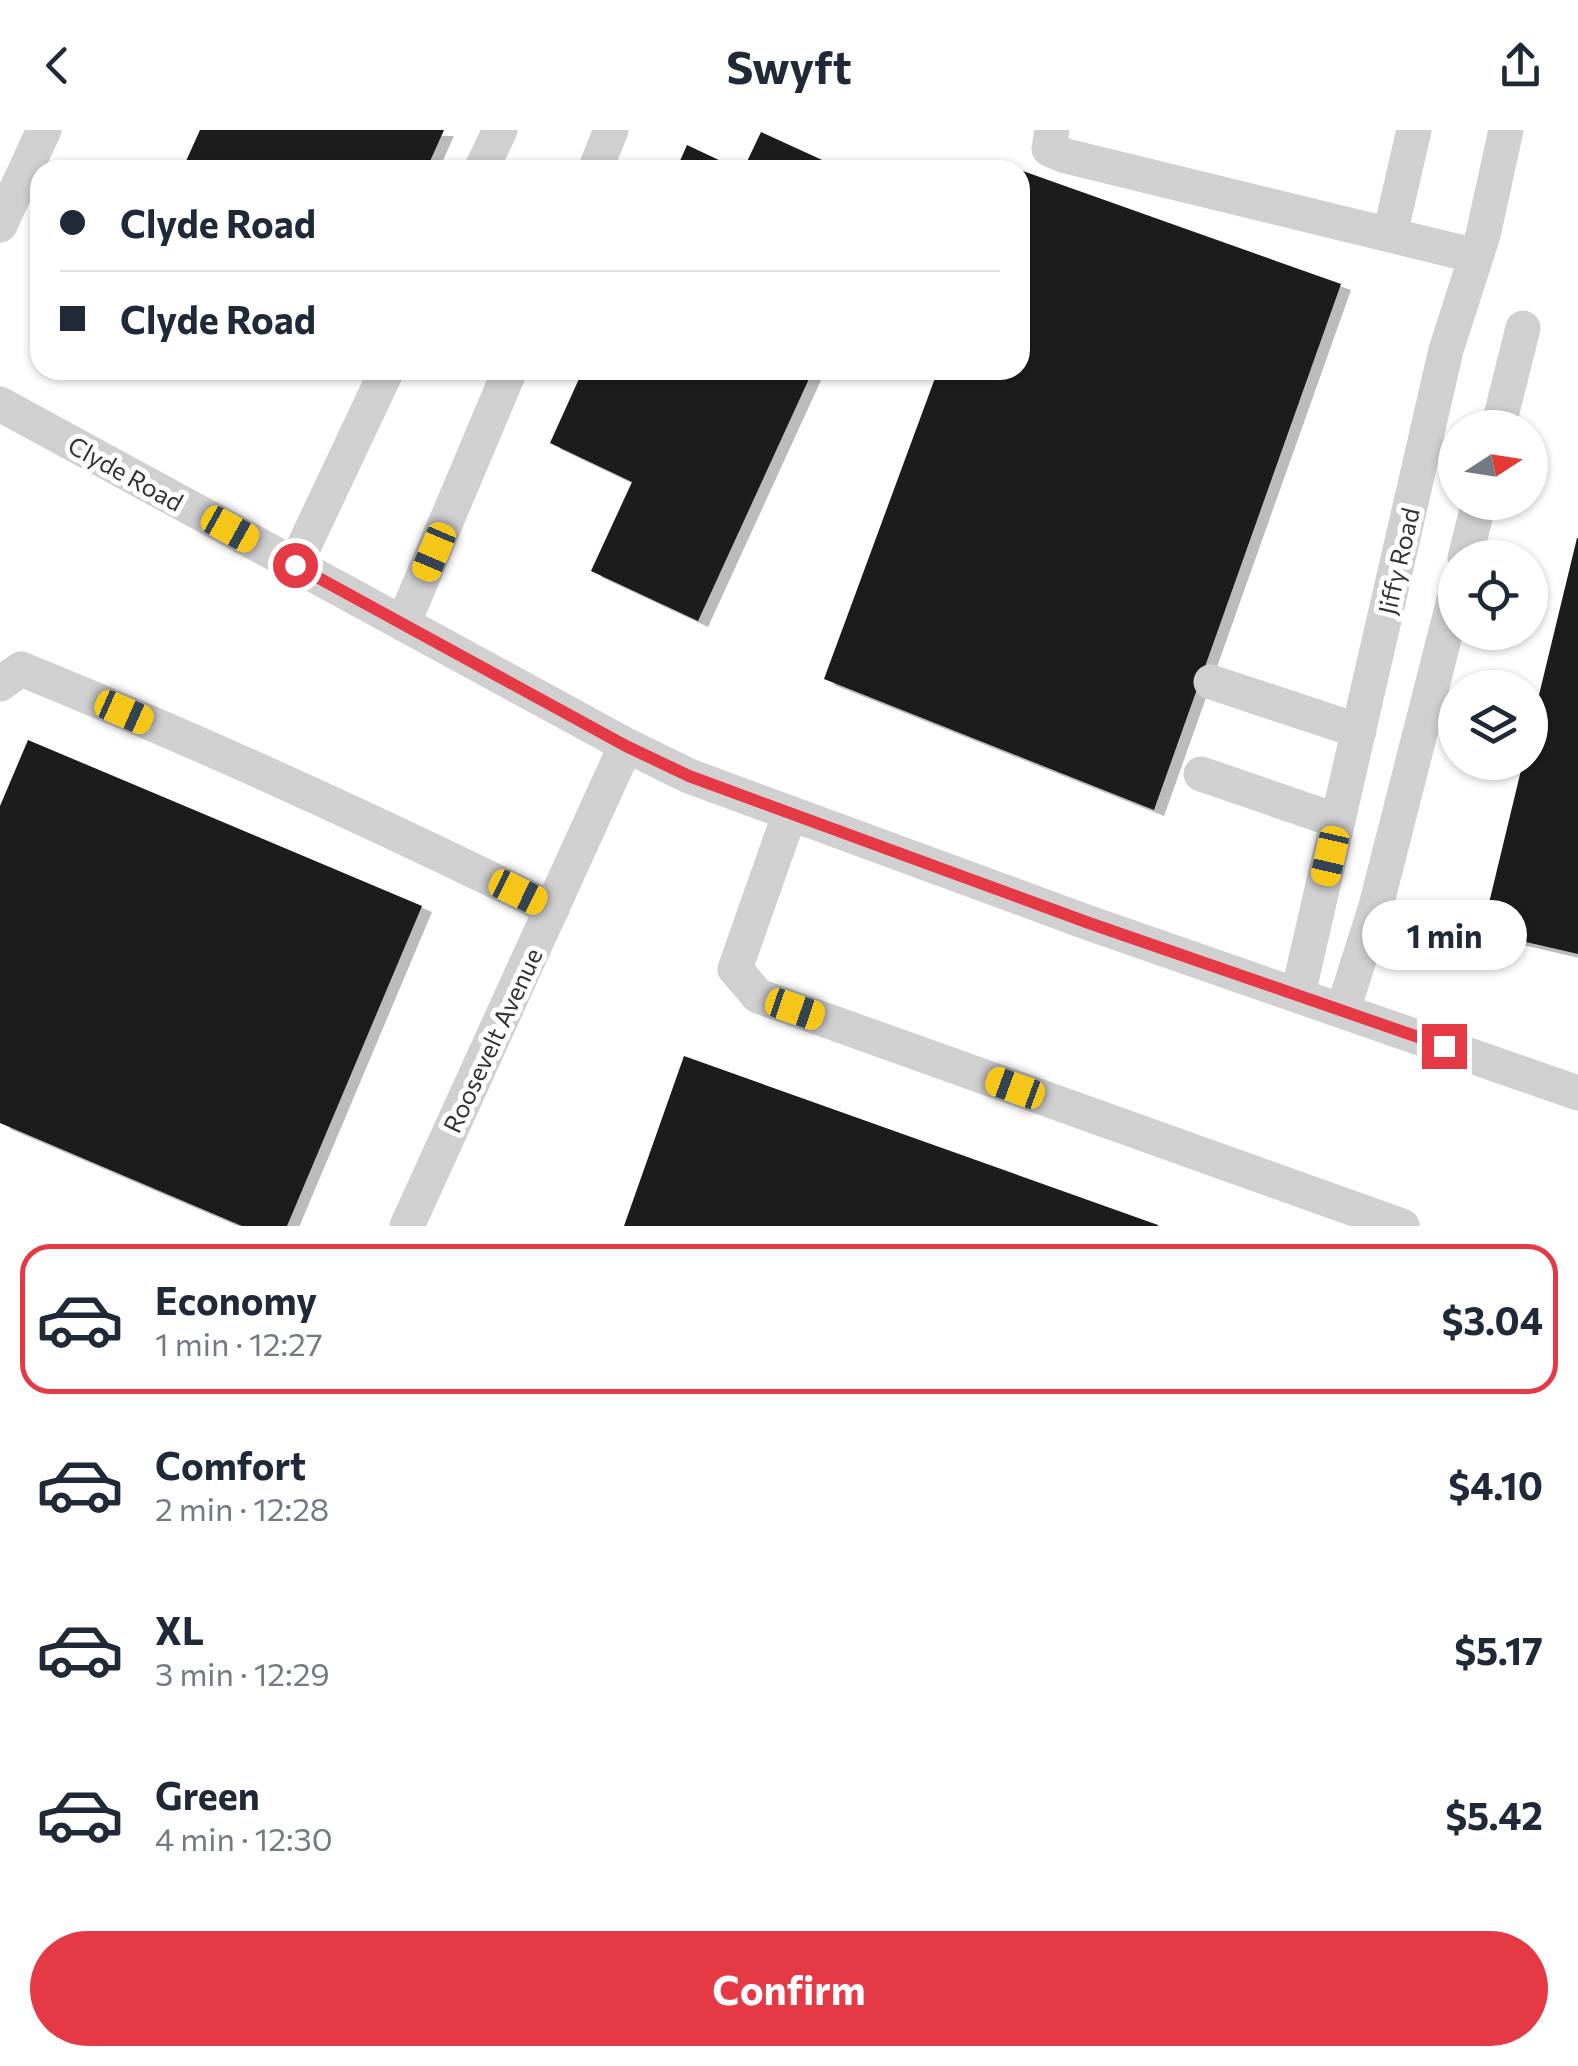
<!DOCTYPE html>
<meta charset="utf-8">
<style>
body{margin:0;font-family:Commissioner,sans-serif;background:#f2f2f3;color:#1f2937;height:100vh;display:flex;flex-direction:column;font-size:38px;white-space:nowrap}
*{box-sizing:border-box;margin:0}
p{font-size:32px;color:#747a83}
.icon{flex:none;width:55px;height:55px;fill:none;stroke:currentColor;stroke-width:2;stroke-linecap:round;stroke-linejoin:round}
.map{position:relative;height:1096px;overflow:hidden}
.sheet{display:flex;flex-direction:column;background:#fff;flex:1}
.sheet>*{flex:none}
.guide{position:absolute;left:30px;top:30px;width:1000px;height:220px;border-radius:30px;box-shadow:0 2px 8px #0004;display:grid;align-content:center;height:220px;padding:0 30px;background:#fff}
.needle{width:65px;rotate:78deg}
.fabs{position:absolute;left:1438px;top:280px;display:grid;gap:20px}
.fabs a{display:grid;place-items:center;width:110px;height:110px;border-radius:50%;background:#fff;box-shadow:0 2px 8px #0004;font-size:50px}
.end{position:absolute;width:45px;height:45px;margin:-22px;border:12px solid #e63946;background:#fff;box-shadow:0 0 0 5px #fff}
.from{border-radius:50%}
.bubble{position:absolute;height:70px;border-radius:35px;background:#fff;box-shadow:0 2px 8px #0004;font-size:32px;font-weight:700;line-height:70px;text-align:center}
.car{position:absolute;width:30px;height:60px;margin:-30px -15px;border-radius:12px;box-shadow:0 0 8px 2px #0007;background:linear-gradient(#f5c518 24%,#345 0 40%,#f5c518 0 76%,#345 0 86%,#f5c518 0)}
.guide b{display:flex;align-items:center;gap:35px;height:95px;font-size:38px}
.guide b+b{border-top:2px solid #e0e1e3}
.guide i{width:25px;height:25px;background:#1f2937}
ul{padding:18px 0 0;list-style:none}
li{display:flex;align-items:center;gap:30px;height:150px;margin:0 20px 15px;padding:0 10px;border:5px solid transparent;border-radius:30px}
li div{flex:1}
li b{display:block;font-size:38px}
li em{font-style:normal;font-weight:700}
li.current{border-color:#e63946}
li>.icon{width:90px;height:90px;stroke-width:1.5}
.action{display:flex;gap:20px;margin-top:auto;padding:20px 30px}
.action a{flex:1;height:115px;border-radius:60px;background:#e63946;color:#fff;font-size:40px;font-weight:700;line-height:115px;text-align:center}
header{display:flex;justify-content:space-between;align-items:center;height:130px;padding:0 30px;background:#fff;font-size:45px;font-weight:700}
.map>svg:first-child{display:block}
.building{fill:#1a1a1a;filter:url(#shadow)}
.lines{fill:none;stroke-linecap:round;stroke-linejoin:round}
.minor{stroke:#d0d0d0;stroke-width:35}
.route{stroke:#e63946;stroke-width:12}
.labels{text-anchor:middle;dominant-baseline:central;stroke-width:10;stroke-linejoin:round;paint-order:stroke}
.street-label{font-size:25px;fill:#333;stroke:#fff}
</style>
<header><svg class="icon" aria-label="back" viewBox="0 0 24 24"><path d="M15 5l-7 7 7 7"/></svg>Swyft<svg class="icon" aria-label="share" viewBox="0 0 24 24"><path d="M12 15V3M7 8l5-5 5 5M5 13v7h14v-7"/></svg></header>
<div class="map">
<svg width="1578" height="1096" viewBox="0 0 1578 1096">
<defs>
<filter id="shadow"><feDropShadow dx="10" dy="6" stdDeviation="0" flood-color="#0004"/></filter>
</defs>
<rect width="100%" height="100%" fill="#fff"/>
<path class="building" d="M200 0H444L426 40H182Z
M761 2 844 40H743Z
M687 15 740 40H676Z
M1020 40 1341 154 1154 680 824 549 938 240H1020Z
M583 240H813L698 491 591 441 632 352 550 313Z
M1577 408H1578V824L1482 802 1523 632H1530V602Z
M28 610 422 776 287 1096H242L0 993V676Z
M684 926 1158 1095V1096H624Z"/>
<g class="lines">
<path class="minor" d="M1052 0 1049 19 1066 26 1476 126
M481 40 500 0
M595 40 611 0
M0 95 44 0
M1390 104 1414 0
M0 274 626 615 689 646 1089 793 1578 963
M1498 298 1523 198
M1465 428 1479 372
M295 435 387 240
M403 494 510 240
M1211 552 1359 601
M0 554 21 539C201 612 378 693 552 779
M1201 644 1338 691
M790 683 735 839 758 866 1402 1096
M1298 864 1446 220 1483 105 1506 0
M1343 880 1376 776 1455 466
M407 1096 626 615"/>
</g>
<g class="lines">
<path class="route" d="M295 435 626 616 689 646 1089 793 1444 916"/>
</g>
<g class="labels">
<g class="street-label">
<text transform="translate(126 343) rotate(29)">Clyde Road</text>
<text transform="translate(1398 431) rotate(-77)">Jiffy Road</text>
<text transform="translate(492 910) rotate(-65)">Roosevelt Avenue</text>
</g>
</g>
</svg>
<div class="fabs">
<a><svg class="needle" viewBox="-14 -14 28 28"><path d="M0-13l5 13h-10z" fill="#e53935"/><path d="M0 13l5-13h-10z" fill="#747a83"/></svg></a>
<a><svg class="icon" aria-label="locate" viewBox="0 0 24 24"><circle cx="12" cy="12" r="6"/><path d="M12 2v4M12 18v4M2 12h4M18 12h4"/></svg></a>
<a><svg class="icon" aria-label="layers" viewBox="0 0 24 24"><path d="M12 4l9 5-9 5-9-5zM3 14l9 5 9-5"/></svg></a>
</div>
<i class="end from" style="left:295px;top:435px"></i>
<i class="end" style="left:1444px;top:916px"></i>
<div class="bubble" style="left:1362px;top:770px;width:165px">1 min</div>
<i class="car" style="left:230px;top:399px;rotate:119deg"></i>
<i class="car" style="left:434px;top:422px;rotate:203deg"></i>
<i class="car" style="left:124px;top:582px;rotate:114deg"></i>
<i class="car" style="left:1330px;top:726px;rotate:193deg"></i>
<i class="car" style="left:518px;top:762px;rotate:116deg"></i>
<i class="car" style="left:795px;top:879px;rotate:109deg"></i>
<i class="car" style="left:1015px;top:958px;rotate:290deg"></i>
<div class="guide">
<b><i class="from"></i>Clyde Road</b>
<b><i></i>Clyde Road</b>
</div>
</div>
<section class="sheet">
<ul>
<li class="current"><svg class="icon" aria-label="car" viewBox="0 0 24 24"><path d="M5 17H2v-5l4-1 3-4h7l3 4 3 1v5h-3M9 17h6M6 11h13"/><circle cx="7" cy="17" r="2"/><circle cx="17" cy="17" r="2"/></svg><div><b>Economy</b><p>1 min · 12:27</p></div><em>$3.04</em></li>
<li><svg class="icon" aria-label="car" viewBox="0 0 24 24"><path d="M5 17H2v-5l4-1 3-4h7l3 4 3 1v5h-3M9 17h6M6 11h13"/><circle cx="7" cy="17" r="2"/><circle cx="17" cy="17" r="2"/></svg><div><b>Comfort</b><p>2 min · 12:28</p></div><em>$4.10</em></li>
<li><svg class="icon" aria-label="car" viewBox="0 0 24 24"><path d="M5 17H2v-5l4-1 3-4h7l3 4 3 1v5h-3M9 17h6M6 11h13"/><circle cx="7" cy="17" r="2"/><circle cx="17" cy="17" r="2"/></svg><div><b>XL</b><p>3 min · 12:29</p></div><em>$5.17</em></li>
<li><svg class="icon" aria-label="car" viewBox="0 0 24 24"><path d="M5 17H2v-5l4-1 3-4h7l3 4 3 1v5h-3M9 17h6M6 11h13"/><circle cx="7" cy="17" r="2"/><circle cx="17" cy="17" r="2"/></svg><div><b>Green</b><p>4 min · 12:30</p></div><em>$5.42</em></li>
</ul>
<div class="action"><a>Confirm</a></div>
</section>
